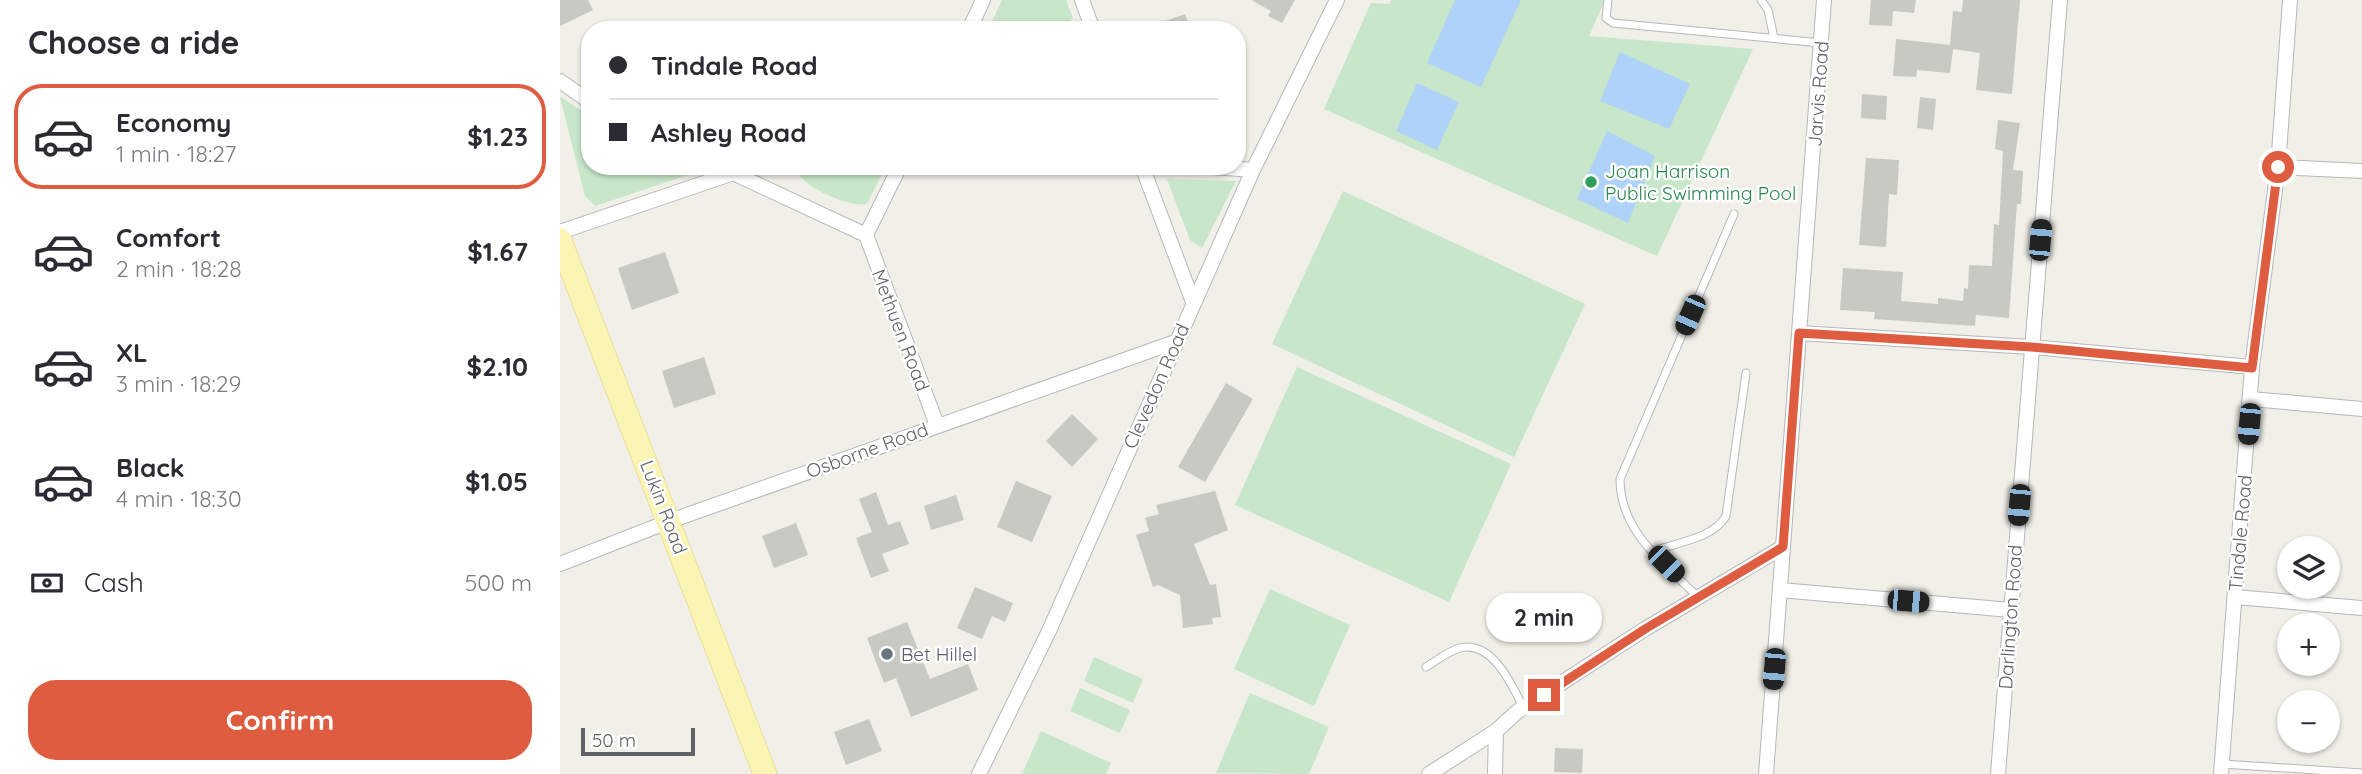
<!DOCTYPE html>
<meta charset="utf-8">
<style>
body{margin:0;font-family:Quicksand,sans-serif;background:#f2f2f3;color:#2b2b33;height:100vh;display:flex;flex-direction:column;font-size:26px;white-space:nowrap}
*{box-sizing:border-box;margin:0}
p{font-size:23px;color:#7c7c81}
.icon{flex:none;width:38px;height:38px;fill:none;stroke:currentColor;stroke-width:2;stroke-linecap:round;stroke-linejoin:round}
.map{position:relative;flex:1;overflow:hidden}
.panel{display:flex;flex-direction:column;background:#fff;width:560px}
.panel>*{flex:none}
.top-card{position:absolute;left:21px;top:21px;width:665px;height:154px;border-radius:28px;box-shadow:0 2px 5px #0004;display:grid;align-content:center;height:154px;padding:0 28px;background:#fff}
.tools{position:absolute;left:1717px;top:536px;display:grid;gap:14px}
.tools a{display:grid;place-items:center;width:63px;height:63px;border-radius:50%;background:#fff;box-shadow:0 2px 5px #0004;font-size:35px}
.scale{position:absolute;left:21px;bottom:18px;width:114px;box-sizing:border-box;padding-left:7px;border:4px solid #5f6267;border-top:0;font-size:19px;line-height:24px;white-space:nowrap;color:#5f6267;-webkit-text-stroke:5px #fff;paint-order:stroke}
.end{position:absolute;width:32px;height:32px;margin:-16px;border:9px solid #de5d40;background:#fff;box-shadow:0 0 0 4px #fff}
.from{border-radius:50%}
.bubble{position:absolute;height:49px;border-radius:24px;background:#fff;box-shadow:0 2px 5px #0004;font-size:23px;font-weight:700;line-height:49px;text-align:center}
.car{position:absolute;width:21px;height:42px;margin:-21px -10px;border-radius:9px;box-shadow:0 0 5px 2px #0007;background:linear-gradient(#222 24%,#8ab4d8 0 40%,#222 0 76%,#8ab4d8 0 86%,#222 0)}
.top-card b{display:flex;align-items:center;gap:24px;height:66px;font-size:26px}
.top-card b+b{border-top:2px solid #e1e1e2}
.top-card i{width:18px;height:18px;background:#2b2b33}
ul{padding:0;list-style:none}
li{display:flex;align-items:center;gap:21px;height:105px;margin:0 14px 10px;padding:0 14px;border:4px solid transparent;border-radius:28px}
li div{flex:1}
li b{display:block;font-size:26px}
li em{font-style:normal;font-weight:700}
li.current{border-color:#de5d40}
li>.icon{width:63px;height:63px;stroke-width:1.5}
h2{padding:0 28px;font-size:32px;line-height:84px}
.pay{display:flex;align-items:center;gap:18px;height:77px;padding:0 28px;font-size:26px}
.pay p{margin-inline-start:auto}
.cta{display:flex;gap:14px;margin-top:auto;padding:14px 28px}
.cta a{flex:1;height:80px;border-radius:28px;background:#de5d40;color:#fff;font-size:28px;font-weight:700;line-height:80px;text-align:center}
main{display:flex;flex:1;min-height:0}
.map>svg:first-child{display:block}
.green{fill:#c7e6ca}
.water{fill:#afd2f9}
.building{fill:#c9c9c3}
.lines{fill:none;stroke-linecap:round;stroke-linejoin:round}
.lane-casing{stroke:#b5b7bb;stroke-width:9}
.street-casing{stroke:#b5b7bb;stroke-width:16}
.primary-casing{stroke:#e8d169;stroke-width:24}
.lane{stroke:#fff;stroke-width:7}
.street{stroke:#fff;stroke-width:14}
.primary{stroke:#faf5b4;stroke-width:23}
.route{stroke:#de5d40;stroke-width:9}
.leisure-dot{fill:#2e9e5b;stroke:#fff;stroke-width:2.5}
.worship-dot{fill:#6b7280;stroke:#fff;stroke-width:2.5}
.labels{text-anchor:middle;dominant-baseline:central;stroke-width:5;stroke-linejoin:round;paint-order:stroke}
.street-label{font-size:19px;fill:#5f6267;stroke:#fff}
.leisure-label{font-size:19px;fill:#27864d;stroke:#fff;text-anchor:start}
.worship-label{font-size:19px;fill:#5b616d;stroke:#fff;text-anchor:start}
</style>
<main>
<section class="panel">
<h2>Choose a ride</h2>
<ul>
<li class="current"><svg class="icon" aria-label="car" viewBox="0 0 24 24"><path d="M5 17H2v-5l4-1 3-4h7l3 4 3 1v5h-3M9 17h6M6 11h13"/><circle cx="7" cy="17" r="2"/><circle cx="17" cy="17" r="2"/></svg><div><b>Economy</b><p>1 min · 18:27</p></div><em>$1.23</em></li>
<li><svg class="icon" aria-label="car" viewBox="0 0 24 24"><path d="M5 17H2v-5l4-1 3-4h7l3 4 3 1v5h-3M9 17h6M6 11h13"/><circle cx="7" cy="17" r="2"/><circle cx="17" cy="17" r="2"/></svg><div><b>Comfort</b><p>2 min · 18:28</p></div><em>$1.67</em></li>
<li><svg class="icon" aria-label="car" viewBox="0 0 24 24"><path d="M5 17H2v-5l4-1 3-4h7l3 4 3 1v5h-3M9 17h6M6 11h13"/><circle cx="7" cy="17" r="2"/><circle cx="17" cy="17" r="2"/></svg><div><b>XL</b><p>3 min · 18:29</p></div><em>$2.10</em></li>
<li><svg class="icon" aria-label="car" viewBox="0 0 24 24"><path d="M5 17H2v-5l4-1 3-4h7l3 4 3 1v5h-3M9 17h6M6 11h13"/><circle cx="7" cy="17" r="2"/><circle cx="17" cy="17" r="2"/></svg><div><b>Black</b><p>4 min · 18:30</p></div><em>$1.05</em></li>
</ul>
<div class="pay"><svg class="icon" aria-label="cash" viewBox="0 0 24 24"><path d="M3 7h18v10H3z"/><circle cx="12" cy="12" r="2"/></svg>Cash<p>500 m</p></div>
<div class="cta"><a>Confirm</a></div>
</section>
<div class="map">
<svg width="1802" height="774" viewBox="0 0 1802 774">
<rect width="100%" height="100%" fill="#f0efe8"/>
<path class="green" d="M442 0H506L513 18 502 30H428Z
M831 0H1045L1029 36 1193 49 1097 256 764 109 811 3 829 4Z
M0 97 30 116V166H132L143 170 35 206 25 196Z
M240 166H326L307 204C288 207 251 190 239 175Z
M607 179 676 181 642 248 630 240Z
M783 191 1025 304 954 457 712 344Z
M737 367 951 464 889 602 675 505Z
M710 589 790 625 754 706 674 669Z
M534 657 583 679 573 703 524 681Z
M520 688 570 710 560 733 510 711Z
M690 693 769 727 749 774 656 773Z
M481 731 551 763 546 774H462Z"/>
<path class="water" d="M895 0H961L921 87 867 63Z
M1060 52 1130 84 1109 129 1040 101Z
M857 83 899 102 877 150 836 131Z
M1047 131 1095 156 1068 223 1017 199Z"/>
<path class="building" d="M0 0H28L33 10 0 26Z
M691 0H735L722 23 708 16 711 11Z
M1311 0H1356L1354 13 1333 11 1332 26 1309 25Z
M1403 0H1460L1452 94 1416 90 1420 53 1393 49 1390 73 1357 70 1356 77 1333 76 1336 39 1390 45 1393 11 1402 12Z
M625 14 631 30H586V28Z
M1302 94 1327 96 1326 120 1301 118Z
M1360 97 1376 99 1373 130 1357 128Z
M1438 120 1460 123 1453 170 1463 171 1461 204H1457L1449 318 1416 315 1415 326 1314 319 1315 312 1280 310 1283 268 1343 272 1341 301 1378 304V298L1403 301 1404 288 1408 289 1409 265 1432 266 1434 224 1439 225 1443 151 1435 149Z
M1306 158 1339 160 1337 195 1329 194 1326 247 1299 245Z
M105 252 119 293 72 310 58 268Z
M144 357 156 394 114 408 102 371Z
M666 383 693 399 645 482 618 467Z
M512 414 538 439 512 467 486 441Z
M456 481 492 496 472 542 437 527Z
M655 491 668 530 634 544 650 585 656 584 661 617 652 618 653 624 623 628 620 595 598 585 593 587 576 535 589 531 585 518 599 514 596 505Z
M316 492 328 525 340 521 349 544 322 554 329 571 311 578 296 538 312 532 299 499Z
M396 495 404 520 371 530 364 506Z
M236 523 248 555 214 568 202 536Z
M415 587 453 603 445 622 432 616 422 639 397 628Z
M347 622 370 679 408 664 418 690 351 717 336 678 324 683 307 638Z
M309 719 322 751 286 765 274 732Z
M995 748 1023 749 1022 773 994 772Z"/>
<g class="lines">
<g class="lane-casing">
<path id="lane" d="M1048 0 1046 18 1053 23 1261 43
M1201 0 1208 10 1214 38
M1093 551C1116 543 1154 538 1166 516L1186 373
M1138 597C1104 563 1060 532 1060 479L1174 214
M866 667C876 661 888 651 900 648 932 640 952 685 963 707
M1662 764 1802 773"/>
</g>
<g class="street-casing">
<path id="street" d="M522 0 533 30
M409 30 423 0
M0 81 30 102
M158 166 306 235 340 166
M582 166 633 302
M639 166 693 170
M1718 167 1802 171
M0 232 194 166
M306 235 377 425
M1239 333 1471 347 1692 367
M1691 399 1802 409
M0 564 110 521 615 342
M1220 590 1451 610
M1675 597 1802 608
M419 774 489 631 693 170 777 0
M869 774 936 731
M935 774 936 731 958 711 1085 629 1223 547
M1206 774 1264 0
M1438 774 1500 0
M1661 774 1692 367 1718 167 1730 0"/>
</g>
<g class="primary-casing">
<path id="primary" d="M0 240 205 774"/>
</g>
<use href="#lane" class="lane"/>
<use href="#street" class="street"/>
<use href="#primary" class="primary"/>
</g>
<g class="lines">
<path class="route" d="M984 695 1085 629 1223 547 1239 333 1471 347 1692 368 1718 167"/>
</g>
<circle class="leisure-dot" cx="1031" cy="182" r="7"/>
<circle class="worship-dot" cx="327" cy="654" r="7"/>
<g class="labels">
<g class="street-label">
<text transform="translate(1258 94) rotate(-86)">Jarvis Road</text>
<text transform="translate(341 330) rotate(69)">Methuen Road</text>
<text transform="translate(596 386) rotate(-66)">Clevedon Road</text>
<text transform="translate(307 450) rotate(-20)">Osborne Road</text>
<text transform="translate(104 507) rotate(69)">Lukin Road</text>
<text transform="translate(1680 533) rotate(-85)">Tindale Road</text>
<text transform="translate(1450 617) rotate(-86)">Darlington Road</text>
</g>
<g class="leisure-label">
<text x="1045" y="171">Joan Harrison<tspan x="1045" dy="22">Public Swimming Pool</tspan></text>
</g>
<g class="worship-label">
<text x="341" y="654">Bet Hillel</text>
</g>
</g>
</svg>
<div class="tools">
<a><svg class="icon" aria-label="layers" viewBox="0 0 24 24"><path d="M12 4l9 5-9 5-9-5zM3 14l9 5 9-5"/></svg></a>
<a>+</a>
<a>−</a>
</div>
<div class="scale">50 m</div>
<i class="end from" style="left:1718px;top:167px"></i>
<i class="end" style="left:984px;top:695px"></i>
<div class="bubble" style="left:926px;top:593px;width:116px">2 min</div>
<i class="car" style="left:1480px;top:240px;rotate:5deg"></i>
<i class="car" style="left:1130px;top:315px;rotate:204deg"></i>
<i class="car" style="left:1689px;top:424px;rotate:185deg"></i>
<i class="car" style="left:1459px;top:505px;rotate:185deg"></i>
<i class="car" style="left:1106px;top:564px;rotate:135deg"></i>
<i class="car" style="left:1348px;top:601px;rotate:95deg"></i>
<i class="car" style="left:1214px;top:669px;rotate:185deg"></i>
<div class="top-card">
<b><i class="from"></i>Tindale Road</b>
<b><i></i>Ashley Road</b>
</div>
</div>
</main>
